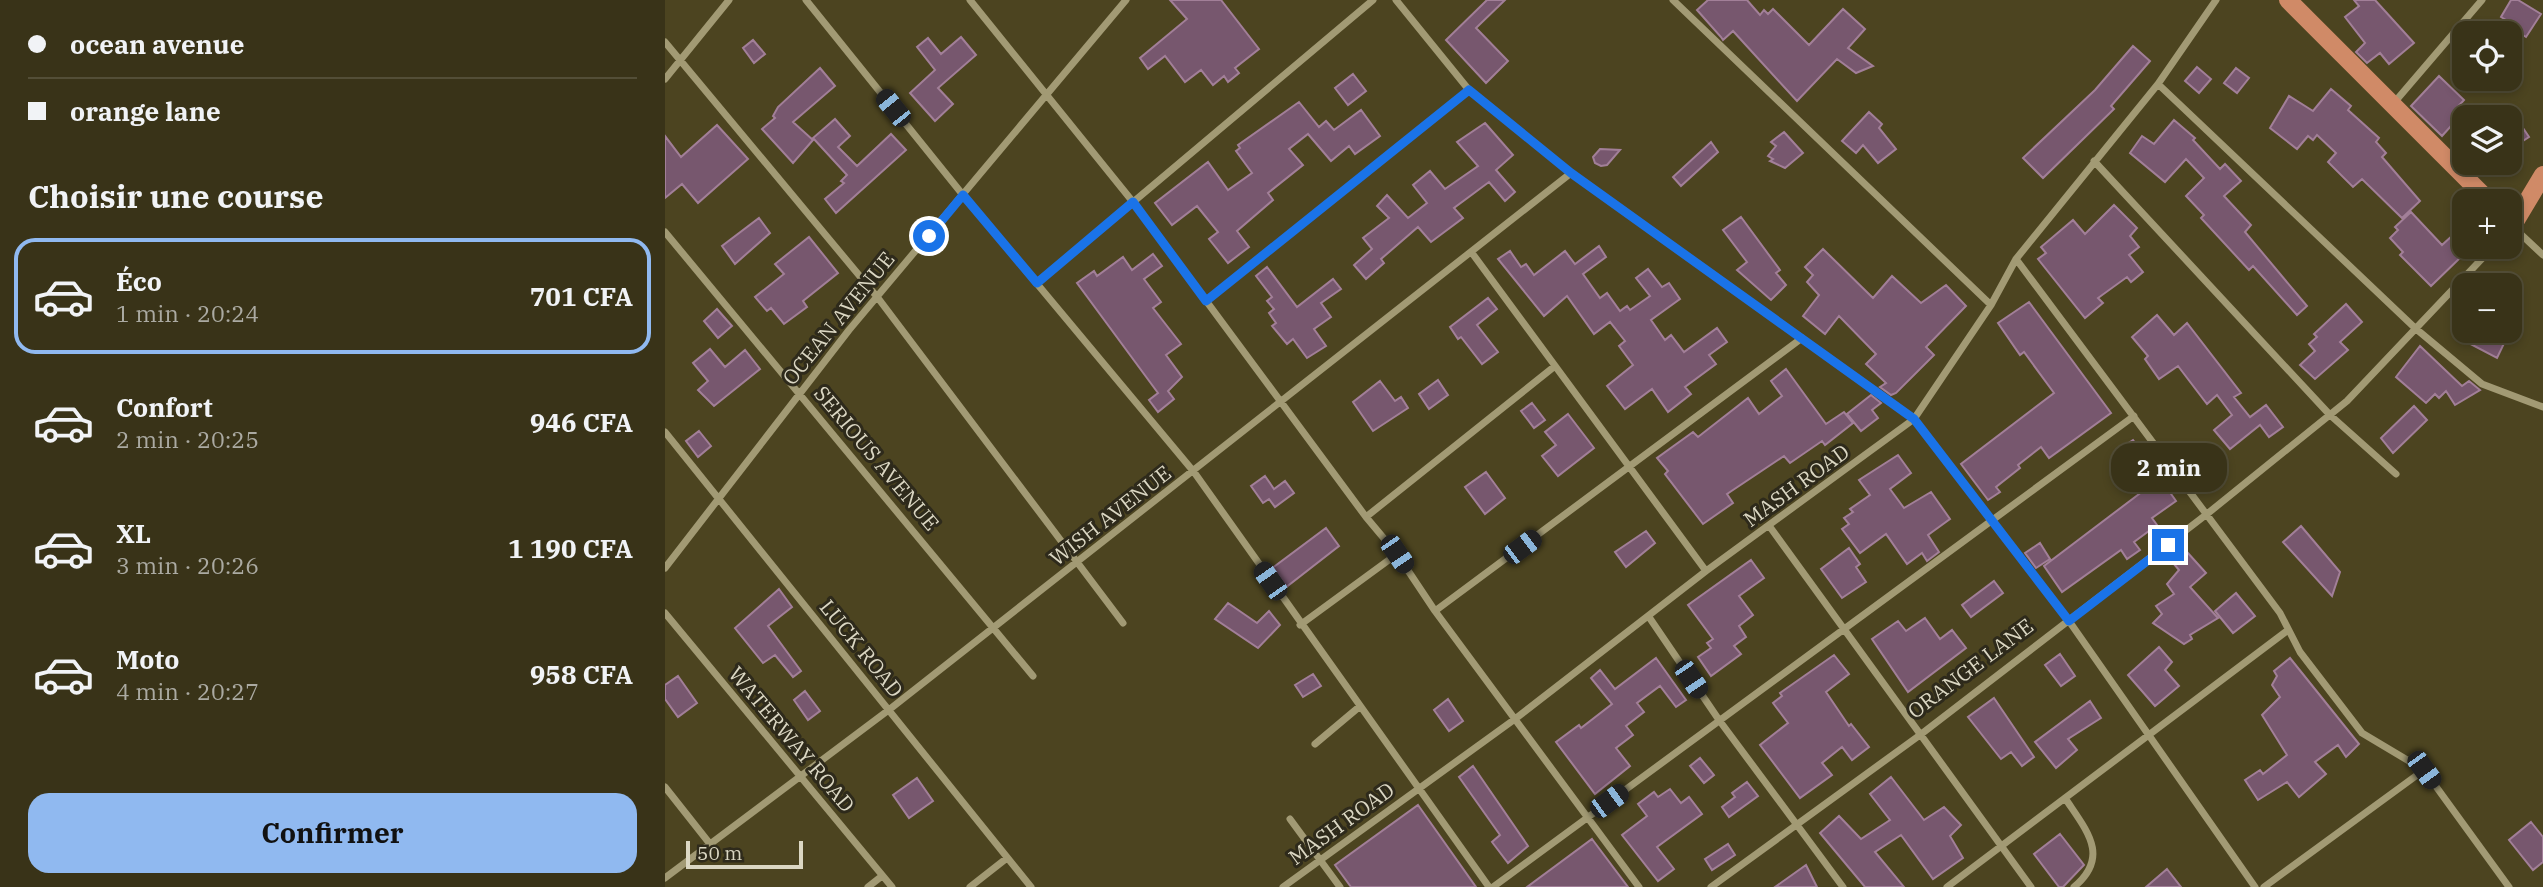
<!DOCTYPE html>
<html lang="fr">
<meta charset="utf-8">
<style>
body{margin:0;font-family:"IBM Plex Serif",serif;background:#403b21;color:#f1f3f6;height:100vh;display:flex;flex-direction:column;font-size:26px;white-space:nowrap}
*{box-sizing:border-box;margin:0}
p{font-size:23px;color:#abaaa2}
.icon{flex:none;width:38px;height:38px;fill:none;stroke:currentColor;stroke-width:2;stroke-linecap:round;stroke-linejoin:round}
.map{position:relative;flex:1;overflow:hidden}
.side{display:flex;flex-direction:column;background:#393318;width:665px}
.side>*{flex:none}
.banner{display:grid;align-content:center;height:154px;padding:0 28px;background:#393318}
.controls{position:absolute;left:1787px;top:21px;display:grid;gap:14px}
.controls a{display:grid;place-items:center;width:70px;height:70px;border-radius:14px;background:#393318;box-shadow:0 4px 10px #0003,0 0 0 2px #534e37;font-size:35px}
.scale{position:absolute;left:21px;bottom:18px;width:117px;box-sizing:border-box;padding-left:7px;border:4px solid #dbd7c3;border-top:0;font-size:19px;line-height:24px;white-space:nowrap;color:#dbd7c3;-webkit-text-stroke:5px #2e2a1b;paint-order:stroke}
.end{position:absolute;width:32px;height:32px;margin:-16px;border:9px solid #1a73e8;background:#fff;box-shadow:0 0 0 4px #fff}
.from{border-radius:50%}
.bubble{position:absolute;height:49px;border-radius:21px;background:#393318;box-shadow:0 4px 10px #0003,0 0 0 2px #534e37;font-size:23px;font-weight:800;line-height:49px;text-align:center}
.car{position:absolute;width:21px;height:42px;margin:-21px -10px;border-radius:9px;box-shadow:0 0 5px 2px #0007;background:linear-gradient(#222 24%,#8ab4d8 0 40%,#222 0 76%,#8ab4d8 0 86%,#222 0)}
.banner b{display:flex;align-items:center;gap:24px;height:66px;font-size:26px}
.banner b+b{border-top:2px solid #534e37}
.banner i{width:18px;height:18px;background:#f1f3f6}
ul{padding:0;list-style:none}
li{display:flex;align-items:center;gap:21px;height:116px;margin:0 14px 10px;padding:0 14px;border:4px solid transparent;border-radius:21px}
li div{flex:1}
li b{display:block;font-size:26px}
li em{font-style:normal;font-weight:800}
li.current{border-color:#90b9f0}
li>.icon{width:63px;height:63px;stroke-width:1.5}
h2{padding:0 28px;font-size:32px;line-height:84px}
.action{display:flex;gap:14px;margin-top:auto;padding:14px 28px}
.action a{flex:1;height:80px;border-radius:21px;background:#90b9f0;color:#111;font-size:28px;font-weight:800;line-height:80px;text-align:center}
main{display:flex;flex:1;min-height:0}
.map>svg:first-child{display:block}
.building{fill:#77576e;stroke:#a27f98;stroke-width:2}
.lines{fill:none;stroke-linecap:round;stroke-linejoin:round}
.minor{stroke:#a29a74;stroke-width:7}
.primary{stroke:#d08a67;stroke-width:18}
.route{stroke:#1a73e8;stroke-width:9}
.labels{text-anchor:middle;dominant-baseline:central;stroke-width:6;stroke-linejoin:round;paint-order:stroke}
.street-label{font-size:21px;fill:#dbd7c3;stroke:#2e2a1b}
</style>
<main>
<section class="side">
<div class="banner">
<b><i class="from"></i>ocean avenue</b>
<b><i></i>orange lane</b>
</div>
<h2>Choisir une course</h2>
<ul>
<li class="current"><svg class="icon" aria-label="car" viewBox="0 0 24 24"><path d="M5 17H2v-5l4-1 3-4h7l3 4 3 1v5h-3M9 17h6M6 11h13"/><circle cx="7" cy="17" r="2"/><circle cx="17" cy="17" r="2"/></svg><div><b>Éco</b><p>1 min · 20:24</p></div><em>701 CFA</em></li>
<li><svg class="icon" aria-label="car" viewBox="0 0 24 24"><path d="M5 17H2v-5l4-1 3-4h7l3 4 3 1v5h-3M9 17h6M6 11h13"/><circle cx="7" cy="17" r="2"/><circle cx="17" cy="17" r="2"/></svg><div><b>Confort</b><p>2 min · 20:25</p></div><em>946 CFA</em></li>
<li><svg class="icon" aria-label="car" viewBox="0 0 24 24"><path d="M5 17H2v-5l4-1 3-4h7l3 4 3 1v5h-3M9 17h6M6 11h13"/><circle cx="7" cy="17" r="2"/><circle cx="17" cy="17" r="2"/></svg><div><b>XL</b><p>3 min · 20:26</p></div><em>1 190 CFA</em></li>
<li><svg class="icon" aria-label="car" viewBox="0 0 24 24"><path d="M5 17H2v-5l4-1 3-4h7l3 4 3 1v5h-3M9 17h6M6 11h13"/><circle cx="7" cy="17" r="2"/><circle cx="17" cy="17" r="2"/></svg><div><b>Moto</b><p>4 min · 20:27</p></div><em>958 CFA</em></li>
</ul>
<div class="action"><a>Confirmer</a></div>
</section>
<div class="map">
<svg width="1878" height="887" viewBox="0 0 1878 887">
<rect width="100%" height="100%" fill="#4c4420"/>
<path class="building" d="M505 0H556L594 49 570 68 574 73 563 82 559 76 548 85 536 70 520 82 500 56 483 69 475 58 522 19Z
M822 0H840L811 28 843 61 821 83 781 40Z
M1043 0H1082L1095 15 1099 10 1103 14 1108 9 1144 45 1178 9 1200 29 1183 48 1208 66 1191 73 1172 59 1132 101 1068 31 1058 40 1056 37 1032 10Z
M1689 0H1710L1749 43 1724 64 1715 53 1702 63 1691 52 1700 43 1680 17 1694 6Z
M1846 0H1853L1876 14 1861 37 1839 23 1841 20 1836 17Z
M296 37 311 55 273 88 288 104 270 121 245 93 270 70 252 47 263 38 276 54Z
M88 40 100 54 89 63 78 48Z
M1468 46 1485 61 1446 106 1449 109 1378 178 1358 158 1430 90Z
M1532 67 1546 79 1534 93 1520 81Z
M155 68 170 86 128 122 148 140 128 163 97 129 110 118 108 116 113 107Z
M1571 68 1584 78 1572 93 1559 83Z
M688 74 701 91 683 105 670 88Z
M1774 76 1799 100 1789 111 1795 116 1777 136 1746 106Z
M1666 89 1686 106 1683 110 1714 138 1711 142 1721 153 1717 157 1755 201 1737 218 1697 179 1688 187 1663 162 1671 153 1652 135 1648 140 1643 136 1632 149 1605 128 1624 96 1648 111Z
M634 102 654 127 661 121 669 130 696 110 715 136 690 154 684 146 666 161 643 134 624 149 638 165 603 193 608 200 572 231 584 247 563 263 544 239 553 232 532 206 507 225 490 203 543 162 563 190 587 173 571 151 575 148 573 145Z
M1204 112 1217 124 1214 128 1231 149 1213 163 1198 145 1191 153 1177 141Z
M170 119 185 136 173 147 192 166 226 134 241 150 171 213 160 199 179 183 176 181 182 175 148 138Z
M1509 120 1530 138 1528 140 1555 169 1560 164 1576 181 1559 196 1586 225 1580 232 1642 306 1632 315 1588 266 1584 270 1536 218 1539 215 1521 196 1539 178 1521 159 1500 182 1465 153 1477 136 1489 144Z
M1854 122 1864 137 1844 150V128Z
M820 123 848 155 831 170 850 192 840 201 824 182 789 208 798 218 766 242 753 227 716 259 719 263 701 279 689 265 707 249 698 238 724 218 712 206 722 195 743 218 762 203 748 185 765 171 780 189 813 166 792 142Z
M52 125 83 159 33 203 17 184 0 198V136L16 157Z
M1119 132 1138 153 1120 168 1105 161 1108 159 1103 156 1111 146 1106 142Z
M1046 142 1053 152 1016 186 1008 177Z
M935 149 955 150 942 165 936 166 930 163 928 157Z
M1449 205 1472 228 1465 236 1474 247 1464 255 1478 272 1466 282 1462 277 1433 298 1438 303 1420 318 1373 259 1381 253 1376 247 1408 220 1420 234Z
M1746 212 1777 245 1799 225V254L1766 286 1735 255 1738 252 1725 238 1733 230 1730 227Z
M1076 217 1115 270 1111 273 1121 285 1106 300 1072 270 1082 262 1058 230Z
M94 218 105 233 70 264 57 246Z
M144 237 173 273 138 301 142 307 119 324 106 308 102 311 90 297 119 274 110 264Z
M934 246 941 257 918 274 935 298 942 293 955 311 962 306 965 310 985 296 971 278 983 269 997 287 1004 283 1015 299 986 320 1000 340 1006 335 1019 352 1052 328 1062 342 1044 355 1051 364 1020 387 1026 394 1003 412 987 389 960 409 942 386 968 365 954 346 960 341 945 322 929 334 902 296 879 316 833 259 845 251 856 267 861 264 869 275 900 251 910 264Z
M1158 249 1208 298 1227 276 1256 303 1281 285 1301 306 1261 347 1269 355 1231 393 1226 395 1215 387 1221 383 1201 364 1211 354 1174 316 1160 334 1138 316 1154 295 1142 282 1148 275 1140 267Z
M488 254 497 266 479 279 496 302 488 308 516 344 501 355 517 377 503 391 509 399 493 412 484 400 493 393 412 283 429 271 432 276 458 257 467 270Z
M602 267 632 307 668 279 676 289 656 303 666 317 649 329 661 346 642 358 628 339 622 344 607 326 611 323 604 313 609 309 602 301 607 297 591 276Z
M823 298 832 309 812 325 833 352 817 364 796 337 793 339 785 327Z
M1364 302 1446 413 1384 458 1376 447 1353 465 1355 468 1331 487 1335 492 1323 500 1296 464 1389 393 1359 352 1355 355 1333 323Z
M1681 304 1697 322 1675 342 1683 350 1650 379 1635 365 1650 351 1644 344 1652 337 1649 334Z
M52 309 67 326 53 338 39 321Z
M1492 315 1509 335 1522 323 1576 393 1569 397 1585 417 1601 405 1618 427 1604 437 1595 425 1565 449 1549 430 1567 415 1552 395 1542 404 1513 366 1494 379 1480 359 1483 356 1467 337Z
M1800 331H1845L1832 358 1796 339Z
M1755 346 1797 386 1804 381 1815 390 1790 405 1781 391 1774 398 1770 394 1761 403 1731 377Z
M45 349 60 367 80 350 95 369 49 406 33 390 43 381 28 363Z
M1121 369 1161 424 1179 412 1188 423 1160 445 1157 441 1125 463 1119 456 1062 494 1068 503 1038 524 1000 474 1003 471 992 458 1028 432 1033 437 1083 398 1094 414 1117 396 1106 381Z
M773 380 783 395 764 409 754 394Z
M715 381 730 401 736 397 743 408 708 431 688 402Z
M1206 395 1216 403 1207 410 1213 418 1196 431 1182 414Z
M867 403 880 420 869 428 856 411Z
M1749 406 1762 420 1728 453 1716 438Z
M903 414 929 448 893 476 877 456 891 445 880 432Z
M34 431 46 446 33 457 21 441Z
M1468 440 1511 501 1487 518 1492 525 1469 542 1475 550 1462 559 1456 550 1397 592 1379 566 1478 491 1450 452Z
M1233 455 1246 473 1225 489 1239 508 1266 492 1285 519 1263 535 1274 552 1262 561 1257 553 1242 564 1221 534 1195 553 1177 529 1184 524 1179 518 1188 512 1185 509 1205 495 1194 480Z
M821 472 840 498 820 514 800 487Z
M600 476 609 489 620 481 629 493 610 507 604 499 598 503 586 486Z
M1636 526 1675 572 1667 596 1618 542Z
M661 528 674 546 620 588 606 569Z
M981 531 990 543 961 567 950 552Z
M1375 543 1385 559 1371 568 1360 553Z
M1184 548 1195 564 1191 567 1201 582 1177 598 1156 569Z
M1522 552 1541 573 1525 587 1553 618 1525 635 1527 639 1519 644 1488 623 1497 614 1491 606 1509 594 1502 584 1514 570 1509 564Z
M1086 560 1099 578 1074 596 1088 615 1074 626 1081 637 1069 646 1076 654 1046 676 1033 657 1046 648 1042 643 1048 639 1023 605Z
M1329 581 1338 593 1306 617 1297 605Z
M114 589 127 607 103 626 136 671 128 677 110 655 98 663 70 628Z
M1571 593 1590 616 1568 633 1550 611Z
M563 603 592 623 604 611 615 625 593 648 550 619Z
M1260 618 1275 639 1287 630 1301 648 1243 692 1207 639 1233 621 1241 631Z
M1494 647 1507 662 1500 670 1514 686 1490 706 1463 675Z
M1395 654 1410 676 1396 686 1380 665Z
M1169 655 1184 674 1161 692 1184 726 1186 724 1204 747 1187 760 1177 747 1157 763 1167 775 1135 798 1095 745 1123 723 1108 703 1117 696 1115 693Z
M991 658 1021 700 1011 707 995 686 972 703 979 712 961 726 968 735 951 748 965 766 930 794 891 742 914 725 916 728 947 704 926 678 935 670 950 689Z
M1625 658 1694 744 1681 757 1673 745 1650 762 1661 774 1634 797 1622 782 1593 800 1580 780 1595 770 1598 774 1622 755 1597 715 1615 697 1607 685 1612 676 1609 671Z
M648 674 656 686 638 697 630 685Z
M13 676 32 703 13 717 0 699V685Z
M140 691 155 711 143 720 129 700Z
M1329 698 1369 757 1357 766 1346 752 1336 759 1303 717Z
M783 699 798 721 784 731 769 710Z
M1425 701 1436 718 1403 739 1412 750 1391 768 1370 742Z
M1035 758 1049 775 1039 783 1025 766Z
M808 766 863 846 843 863 827 842 835 835 794 777Z
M1226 777 1259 820 1279 807 1296 825 1285 836 1298 858 1268 879 1236 835 1210 852 1239 887H1200L1155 833 1174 816 1196 839 1225 820 1205 794Z
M252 778 268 801 244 818 228 795Z
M1082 782 1093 796 1064 817 1057 807 1070 797 1067 793Z
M1005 789 1016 803 1024 797 1037 814 992 847 1009 869 993 881 957 835 982 816 973 804 989 792 993 797Z
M753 805 811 887H686L670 865Z
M1866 822 1878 837V862L1868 870 1844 840Z
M1395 834 1419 865 1398 887H1394L1369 854Z
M927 839 963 887H862Z
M1063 844 1070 855 1047 870 1040 859Z
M1141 865 1152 887H1110Z
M1502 869 1516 887H1481Z"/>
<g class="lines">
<path class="minor" d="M141 0 298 195 529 472 824 887
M305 0 468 202 701 517 732 554 770 611 974 887
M731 0 804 90 906 173 1249 419 1404 621 1590 887
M1008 0 1326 305
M0 42 213 298 458 623
M0 79 64 0
M1493 84 1750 328 1817 384 1878 407
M1728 104 1817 0
M1429 161 1665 415 1731 474
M1847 226 1878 255
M0 232 368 676
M807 253 1041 571
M1351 259 1615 613 1635 652 1697 733 1759 770 1844 887
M372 283 708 0
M541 301 804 90
M0 432 366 887
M701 517 890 366
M1105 527 1366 887
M0 568 184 330 461 0
M770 611 1137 338
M0 613 227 887
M984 617 1054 720 1178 887
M635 625 732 554
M650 744 694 707
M0 787 45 844
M1400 798C1421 830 1446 856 1409 887
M625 819 675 887
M0 878 225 709 906 173
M203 887 217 876
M305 887 342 858
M618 887 850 719 1041 571 1249 419 1326 305 1351 259 1493 84 1551 0
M828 887 1469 416
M1046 887 1255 735 1542 514 1682 401 1828 247
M1282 887 1623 630
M1599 887 1759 770"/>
<path class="primary" d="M1623 0 1824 201
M1844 222 1848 225 1878 175"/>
</g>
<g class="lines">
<path class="route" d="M264 236 298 195 372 283 468 202 541 301 804 90 906 173 1249 419 1404 621 1503 545"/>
</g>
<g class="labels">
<g class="street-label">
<text transform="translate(173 318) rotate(-51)">OCEAN AVENUE</text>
<text transform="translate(212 458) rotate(50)">SERIOUS AVENUE</text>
<text transform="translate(1131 485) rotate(-36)">MASH ROAD</text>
<text transform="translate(445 515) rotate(-38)">WISH AVENUE</text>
<text transform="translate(197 648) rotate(51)">LUCK ROAD</text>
<text transform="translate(1305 668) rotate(-37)">ORANGE LANE</text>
<text transform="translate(127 739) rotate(50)">WATERWAY ROAD</text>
<text transform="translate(676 823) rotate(-36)">MASH ROAD</text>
</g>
</g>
</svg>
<div class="controls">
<a><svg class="icon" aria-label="locate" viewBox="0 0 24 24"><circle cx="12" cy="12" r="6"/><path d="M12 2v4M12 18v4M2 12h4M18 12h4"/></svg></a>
<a><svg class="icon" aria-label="layers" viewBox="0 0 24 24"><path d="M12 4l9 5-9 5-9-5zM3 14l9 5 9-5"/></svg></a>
<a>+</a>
<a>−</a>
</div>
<div class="scale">50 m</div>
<i class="end from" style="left:264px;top:236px"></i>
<i class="end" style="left:1503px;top:545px"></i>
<div class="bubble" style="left:1446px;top:443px;width:116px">2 min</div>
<i class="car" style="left:228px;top:108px;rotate:321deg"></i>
<i class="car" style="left:857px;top:547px;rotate:53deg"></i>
<i class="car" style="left:732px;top:554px;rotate:146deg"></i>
<i class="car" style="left:605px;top:581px;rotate:325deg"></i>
<i class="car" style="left:1026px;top:679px;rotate:146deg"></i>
<i class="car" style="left:1759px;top:770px;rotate:144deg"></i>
<i class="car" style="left:944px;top:801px;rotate:54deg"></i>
</div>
</main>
